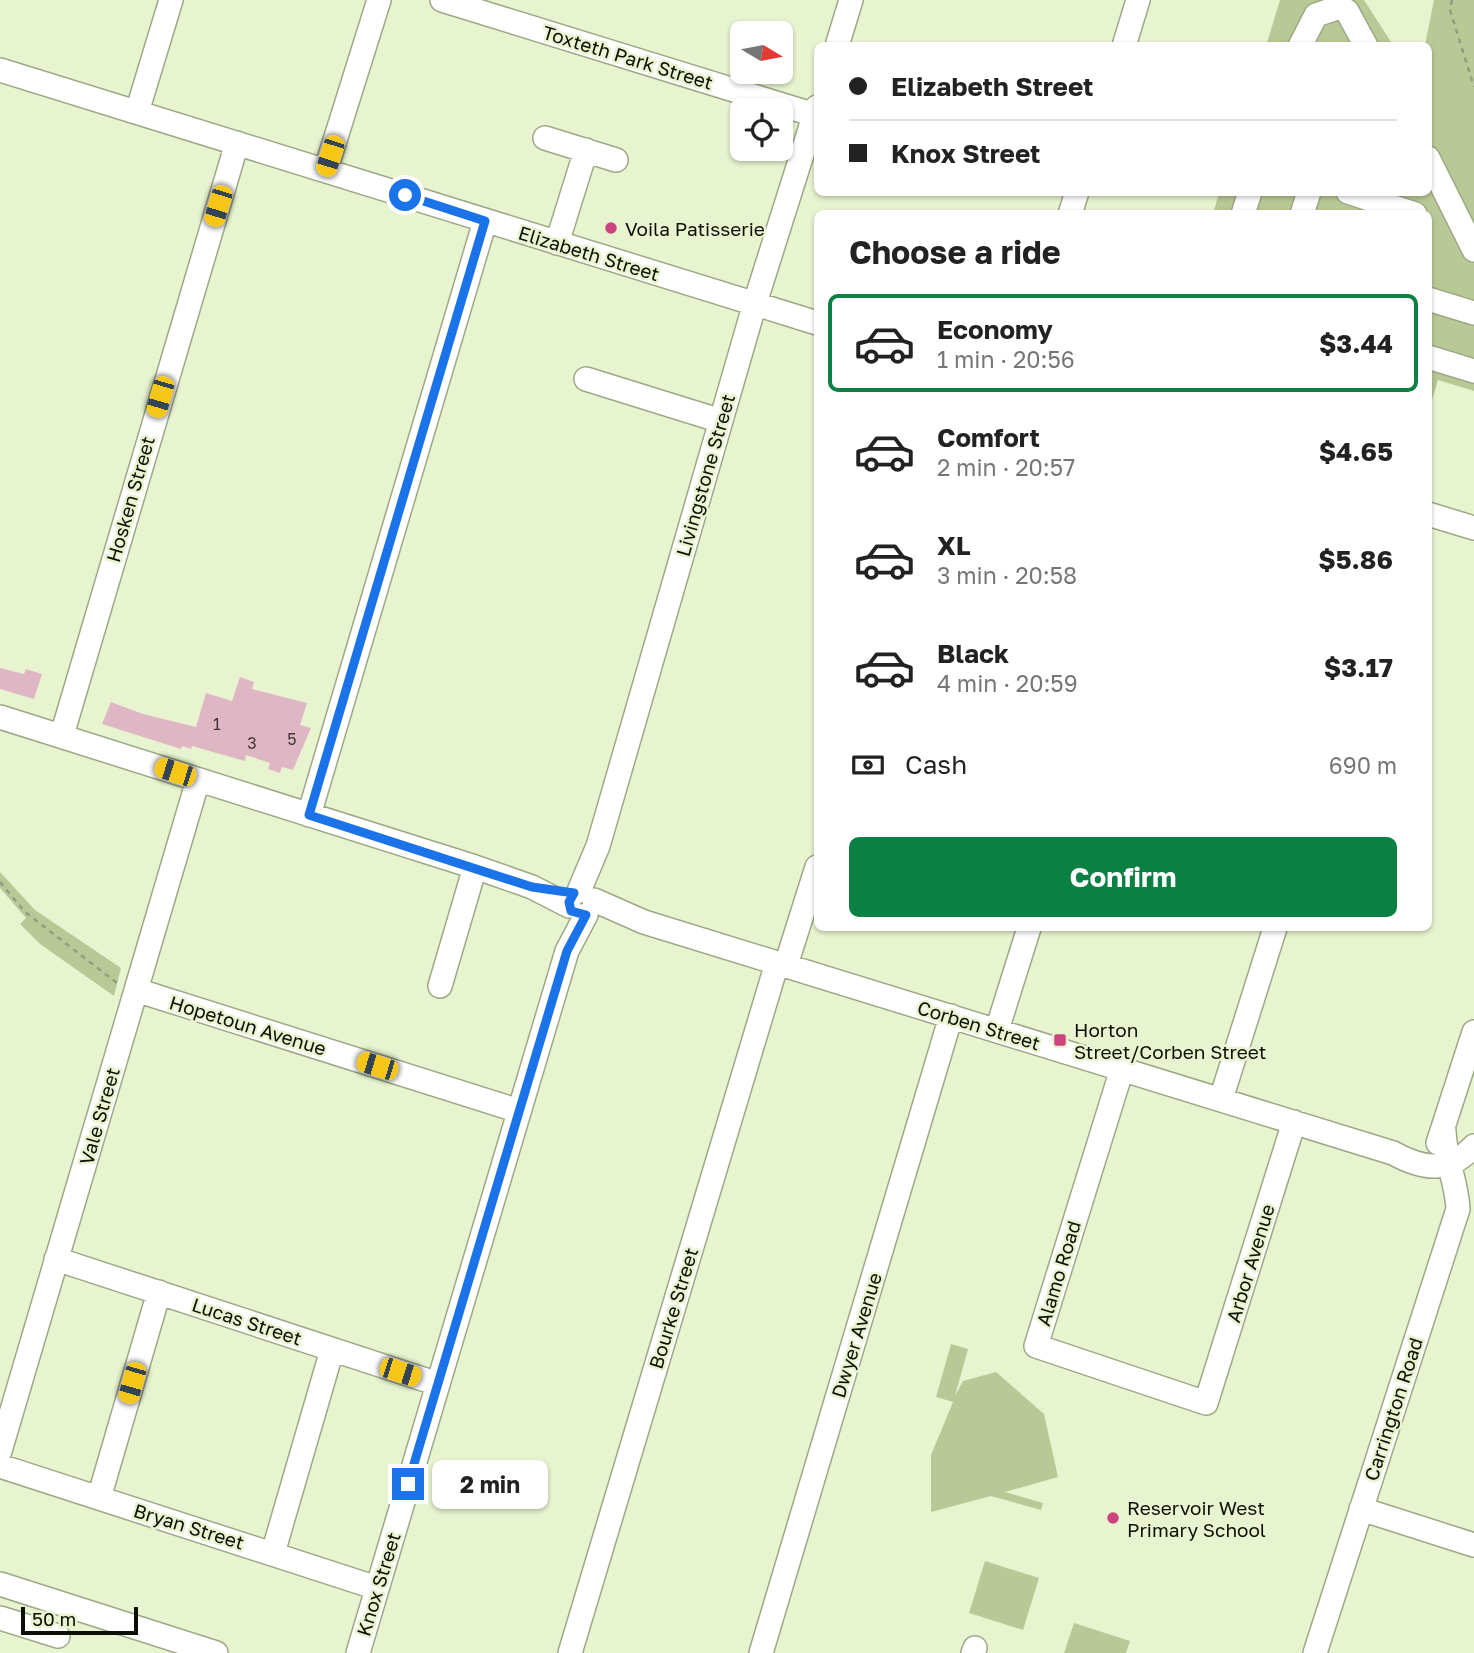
<!DOCTYPE html>
<meta charset="utf-8">
<style>
body{margin:0;font-family:"Golos Text",sans-serif;background:#f6f6f6;color:#222;height:100vh;display:flex;flex-direction:column;font-size:26px;white-space:nowrap}
*{box-sizing:border-box;margin:0}
p{font-size:23px;color:#767676}
.icon{flex:none;width:38px;height:38px;fill:none;stroke:currentColor;stroke-width:2;stroke-linecap:round;stroke-linejoin:round}
.map{position:relative;flex:1;overflow:hidden}
.sheet{position:absolute;left:814px;top:210px;width:618px;height:721px;display:flex;flex-direction:column;background:#fff;border-radius:10px;box-shadow:0 2px 5px #0004}
.sheet>*{flex:none}
.hud{position:absolute;left:814px;top:42px;width:618px;height:154px;border-radius:10px;box-shadow:0 2px 5px #0004;display:grid;align-content:center;height:154px;padding:0 35px;background:#fff}
.needle{width:46px;rotate:100deg}
.controls{position:absolute;left:730px;top:21px;display:grid;gap:14px}
.controls a{display:grid;place-items:center;width:63px;height:63px;border-radius:10px;background:#fff;box-shadow:0 2px 5px #0004;font-size:35px}
.scale{position:absolute;left:21px;bottom:18px;width:117px;box-sizing:border-box;padding-left:7px;border:4px solid #0c0f04;border-top:0;font-size:19px;line-height:24px;white-space:nowrap;color:#0c0f04;-webkit-text-stroke:5px #e8f4d0;paint-order:stroke}
.end{position:absolute;width:32px;height:32px;margin:-16px;border:9px solid #1a73e8;background:#fff;box-shadow:0 0 0 4px #fff}
.from{border-radius:50%}
.bubble{position:absolute;height:49px;border-radius:10px;background:#fff;box-shadow:0 2px 5px #0004;font-size:23px;font-weight:700;line-height:49px;text-align:center}
.car{position:absolute;width:21px;height:42px;margin:-21px -10px;border-radius:9px;box-shadow:0 0 5px 2px #0007;background:linear-gradient(#f5c518 24%,#345 0 40%,#f5c518 0 76%,#345 0 86%,#f5c518 0)}
.hud b{display:flex;align-items:center;gap:24px;height:66px;font-size:26px}
.hud b+b{border-top:2px solid #e0e0e0}
.hud i{width:18px;height:18px;background:#222}
ul{padding:0;list-style:none}
li{display:flex;align-items:center;gap:21px;height:98px;margin:0 14px 10px;padding:0 21px;border:4px solid transparent;border-radius:10px}
li div{flex:1}
li b{display:block;font-size:26px}
li em{font-style:normal;font-weight:700}
li.on{border-color:#0b8043}
li>.icon{width:63px;height:63px;stroke-width:1.5}
h2{padding:0 35px;font-size:32px;line-height:84px}
.pay{display:flex;align-items:center;gap:18px;height:77px;padding:0 35px;font-size:26px}
.pay p{margin-inline-start:auto}
.cta{display:flex;gap:14px;margin-top:auto;padding:14px 35px}
.cta a{flex:1;height:80px;border-radius:10px;background:#0b8043;color:#fff;font-size:28px;font-weight:700;line-height:80px;text-align:center}
.map>svg:first-child{display:block}
.green{fill:#b9c995}
.building{fill:#dfb7c4}
.lines{fill:none;stroke-linecap:round;stroke-linejoin:round}
.minor-casing{stroke:#9da886;stroke-width:26}
.path{stroke:#949c82;stroke-width:2.5;stroke-dasharray:5 5;stroke-linecap:butt}
.minor{stroke:#fff;stroke-width:23}
.route{stroke:#1a73e8;stroke-width:9}
.poi-dot{fill:#cc437e;stroke:#e8f4d0;stroke-width:2.5}
.labels{text-anchor:middle;dominant-baseline:central;stroke-width:5;stroke-linejoin:round;paint-order:stroke}
.number-label{font-size:16px;fill:#413934}
.street-label{font-size:19px;fill:#0c0f04;stroke:#e8f4d0}
.poi-label{font-size:19px;fill:#0c0f04;stroke:#e8f4d0;text-anchor:start}
</style>
<div class="map">
<svg width="1474" height="1653" viewBox="0 0 1474 1653">
<rect width="100%" height="100%" fill="#e8f4d0"/>
<path class="green" d="M1280 0H1364L1393 45 1266 46Z
M1434 0H1474V391L1438 380 1428 413V214H1213L1219 193 1428 192V46L1425 45Z
M0 872 35 910 121 968 114 996 40 944 20 924 26 918 0 888Z
M951 1344 968 1349 955 1396 963 1381 996 1372 1044 1414 1058 1477 1005 1492 1043 1503 1041 1510 991 1496 931 1512V1455L953 1402 936 1397Z
M985 1561 1039 1578 1023 1630 969 1613Z
M1074 1623 1130 1641 1126 1653H1064Z"/>
<path class="building" d="M0 668 24 674 26 669 42 674 34 699 0 689Z
M240 677 254 682 252 689 307 703 300 725 311 728 293 770 282 767 280 773 268 769 270 763 246 755 245 761 192 746 191 749 182 746 181 749 102 724 111 702 143 714 196 727 206 693 232 701Z"/>
<g class="lines">
<g class="minor-casing">
<path id="minor" d="M442 0 815 115
M837 46 851 0
M1124 46 1138 0
M1300 46 1316 15 1340 7 1347 11 1366 46
M0 70 817 323
M137 112 171 0
M545 138 616 160
M1428 158 1474 250
M326 169 379 0
M1348 192 1415 214
M1070 214 1077 192
M1243 214 1250 192
M1302 214 1309 192
M557 243 586 150
M1428 299 1474 313
M1428 357 1474 371
M586 379 721 421
M1428 514 1474 528
M0 717 475 867 532 887 569 906
M62 735 237 143
M309 815 485 221
M579 891 598 846 755 303 817 107
M594 900 644 922 1393 1153C1424 1170 1449 1173 1474 1146
M786 965 817 867
M440 986 475 867
M136 990 519 1111
M997 1030 1029 928
M1122 1069 1036 1346 1206 1403 1294 1122
M1221 1099 1275 928
M1438 1143 1474 1032
M56 1259 438 1384
M0 1451 198 780
M0 1466 377 1588
M99 1498 159 1292
M1361 1509 1474 1545
M273 1553 332 1350
M0 1584 216 1653
M0 1618 58 1636
M358 1653 567 951 586 915
M570 1653 777 963
M761 1653 951 1016
M973 1653 975 1648
M1315 1653 1458 1209C1457 1182 1445 1160 1444 1131"/>
</g>
<path class="path" d="M1452 0 1450 10 1474 87
M0 882 25 912 117 983"/>
<use href="#minor" class="minor"/>
</g>
<g class="lines">
<path class="route" d="M405 195 485 221 309 815 532 887 574 893 569 902 571 911 586 915 567 951 408 1484"/>
</g>
<g class="poi-dot">
<circle cx="611" cy="228" r="7"/>
<rect x="1053" y="1033" width="14" height="14" rx="3.5"/>
<circle cx="1113" cy="1518" r="7"/>
</g>
<g class="labels">
<g class="number-label">
<text x="217" y="724">1</text>
<text x="292" y="739">5</text>
<text x="252" y="743">3</text>
</g>
<g class="street-label">
<text transform="translate(628 57) rotate(17)">Toxteth Park Street</text>
<text transform="translate(589 253) rotate(17)">Elizabeth Street</text>
<text transform="translate(705 475) rotate(-74)">Livingstone Street</text>
<text transform="translate(130 499) rotate(-74)">Hosken Street</text>
<text transform="translate(248 1025) rotate(17)">Hopetoun Avenue</text>
<text transform="translate(979 1025) rotate(17)">Corben Street</text>
<text transform="translate(99 1116) rotate(-74)">Vale Street</text>
<text transform="translate(1250 1263) rotate(-73)">Arbor Avenue</text>
<text transform="translate(1058 1273) rotate(-73)">Alamo Road</text>
<text transform="translate(673 1308) rotate(-73)">Bourke Street</text>
<text transform="translate(247 1321) rotate(18)">Lucas Street</text>
<text transform="translate(856 1335) rotate(-73)">Dwyer Avenue</text>
<text transform="translate(1393 1409) rotate(-72)">Carrington Road</text>
<text transform="translate(189 1526) rotate(17)">Bryan Street</text>
<text transform="translate(378 1584) rotate(-73)">Knox Street</text>
</g>
<g class="poi-label">
<text x="625" y="228">Voila Patisserie</text>
<text x="1074" y="1029">Horton<tspan x="1074" dy="22">Street/Corben Street</tspan></text>
<text x="1127" y="1507">Reservoir West<tspan x="1127" dy="22">Primary School</tspan></text>
</g>
</g>
</svg>
<div class="controls">
<a><svg class="needle" viewBox="-14 -14 28 28"><path d="M0-13l5 13h-10z" fill="#e53935"/><path d="M0 13l5-13h-10z" fill="#767676"/></svg></a>
<a><svg class="icon" aria-label="locate" viewBox="0 0 24 24"><circle cx="12" cy="12" r="6"/><path d="M12 2v4M12 18v4M2 12h4M18 12h4"/></svg></a>
</div>
<div class="scale">50 m</div>
<i class="end from" style="left:405px;top:195px"></i>
<i class="end" style="left:408px;top:1484px"></i>
<div class="bubble" style="left:432px;top:1460px;width:116px">2 min</div>
<i class="car" style="left:330px;top:156px;rotate:198deg"></i>
<i class="car" style="left:218px;top:206px;rotate:197deg"></i>
<i class="car" style="left:160px;top:397px;rotate:196deg"></i>
<i class="car" style="left:175px;top:772px;rotate:288deg"></i>
<i class="car" style="left:377px;top:1066px;rotate:287deg"></i>
<i class="car" style="left:400px;top:1372px;rotate:108deg"></i>
<i class="car" style="left:132px;top:1383px;rotate:196deg"></i>
<div class="hud">
<b><i class="from"></i>Elizabeth Street</b>
<b><i></i>Knox Street</b>
</div>
<section class="sheet">
<h2>Choose a ride</h2>
<ul>
<li class="on"><svg class="icon" aria-label="car" viewBox="0 0 24 24"><path d="M5 17H2v-5l4-1 3-4h7l3 4 3 1v5h-3M9 17h6M6 11h13"/><circle cx="7" cy="17" r="2"/><circle cx="17" cy="17" r="2"/></svg><div><b>Economy</b><p>1 min · 20:56</p></div><em>$3.44</em></li>
<li><svg class="icon" aria-label="car" viewBox="0 0 24 24"><path d="M5 17H2v-5l4-1 3-4h7l3 4 3 1v5h-3M9 17h6M6 11h13"/><circle cx="7" cy="17" r="2"/><circle cx="17" cy="17" r="2"/></svg><div><b>Comfort</b><p>2 min · 20:57</p></div><em>$4.65</em></li>
<li><svg class="icon" aria-label="car" viewBox="0 0 24 24"><path d="M5 17H2v-5l4-1 3-4h7l3 4 3 1v5h-3M9 17h6M6 11h13"/><circle cx="7" cy="17" r="2"/><circle cx="17" cy="17" r="2"/></svg><div><b>XL</b><p>3 min · 20:58</p></div><em>$5.86</em></li>
<li><svg class="icon" aria-label="car" viewBox="0 0 24 24"><path d="M5 17H2v-5l4-1 3-4h7l3 4 3 1v5h-3M9 17h6M6 11h13"/><circle cx="7" cy="17" r="2"/><circle cx="17" cy="17" r="2"/></svg><div><b>Black</b><p>4 min · 20:59</p></div><em>$3.17</em></li>
</ul>
<div class="pay"><svg class="icon" aria-label="cash" viewBox="0 0 24 24"><path d="M3 7h18v10H3z"/><circle cx="12" cy="12" r="2"/></svg>Cash<p>690 m</p></div>
<div class="cta"><a>Confirm</a></div>
</section>
</div>
